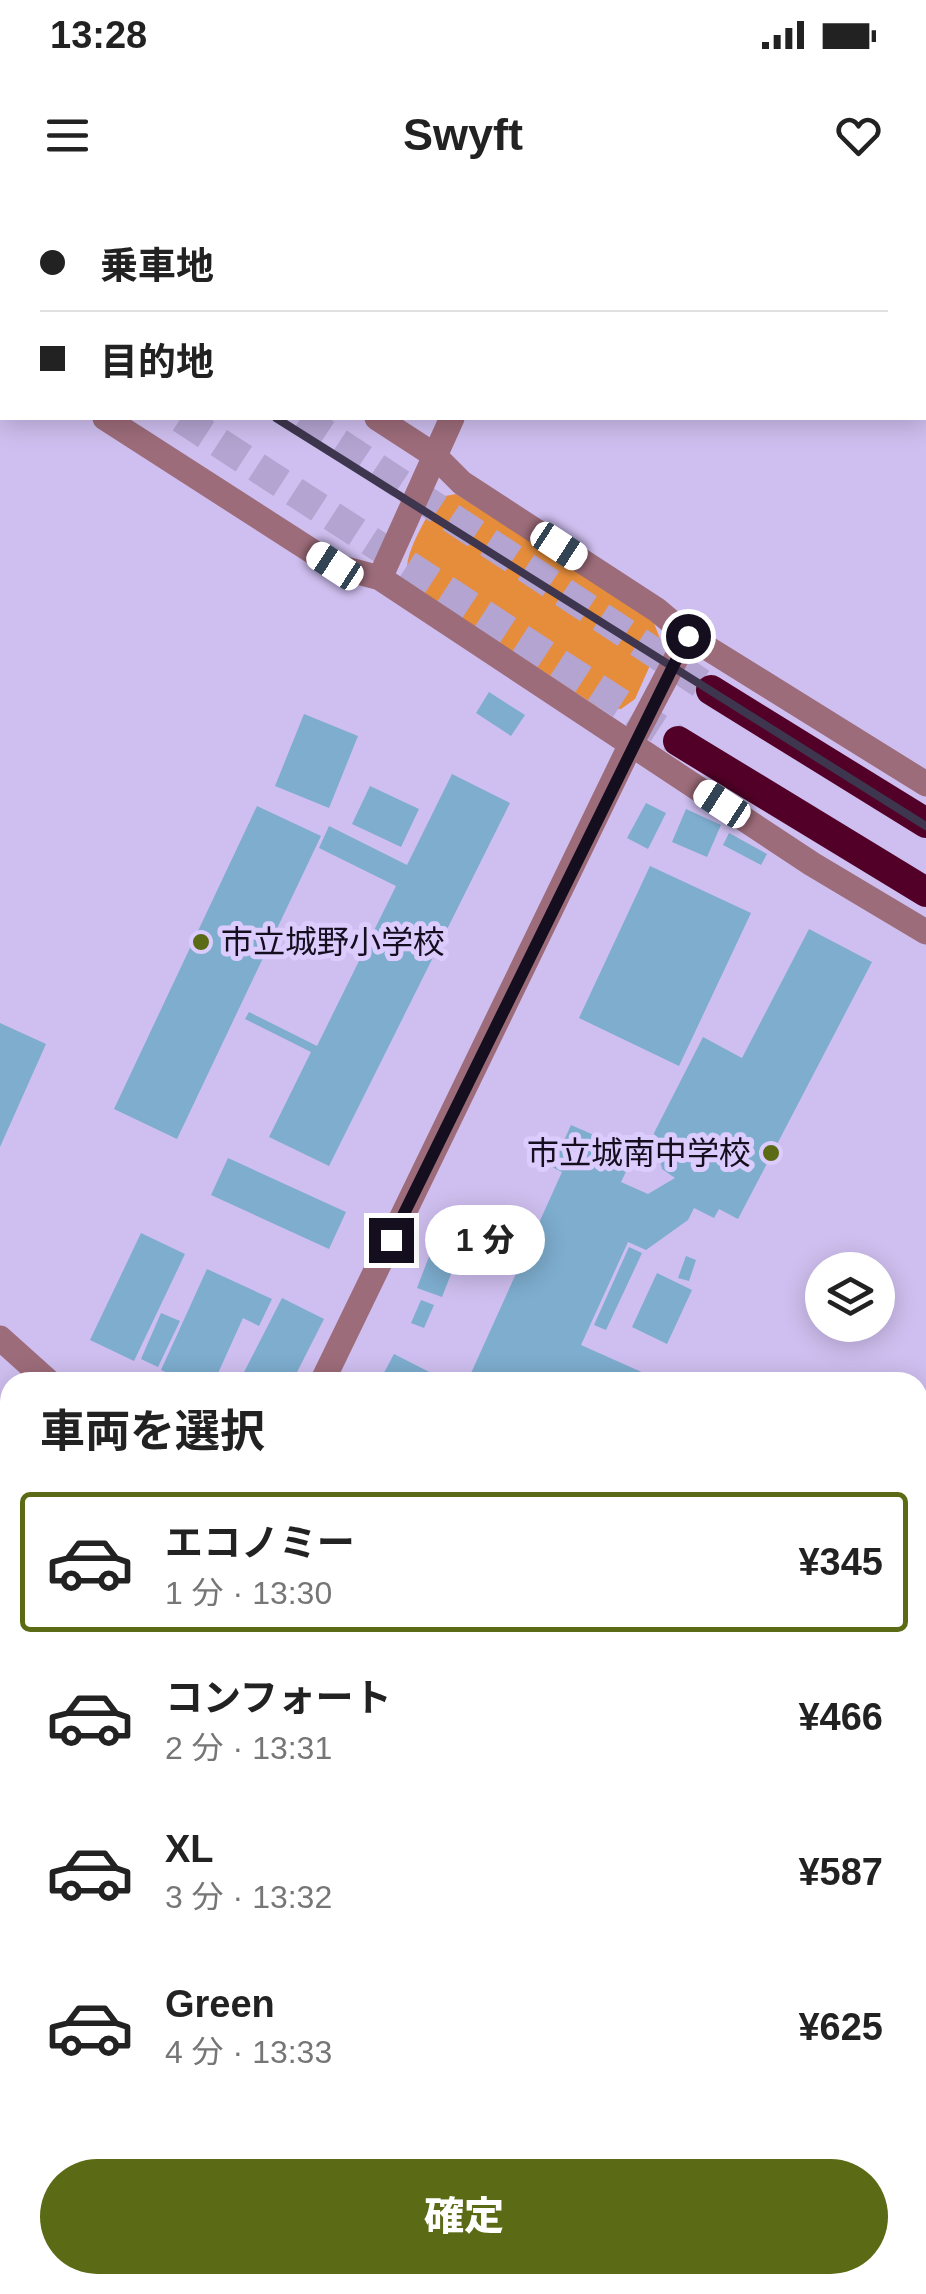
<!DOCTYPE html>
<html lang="ja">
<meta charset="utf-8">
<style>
body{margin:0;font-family:Arial,"Noto Sans JP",sans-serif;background:#f2f2f2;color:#222;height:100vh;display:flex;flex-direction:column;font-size:38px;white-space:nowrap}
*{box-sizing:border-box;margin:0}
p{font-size:32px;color:#767676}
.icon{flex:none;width:55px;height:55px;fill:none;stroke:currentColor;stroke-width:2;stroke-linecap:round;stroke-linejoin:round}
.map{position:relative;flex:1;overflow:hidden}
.drawer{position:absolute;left:0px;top:1172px;width:928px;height:922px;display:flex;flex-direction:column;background:#fff;border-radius:30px 30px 0 0;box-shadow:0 5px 25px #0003}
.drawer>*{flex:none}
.top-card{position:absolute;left:0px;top:0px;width:928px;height:220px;box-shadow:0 5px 25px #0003;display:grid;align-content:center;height:220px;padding:0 40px;background:#fff}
.tools{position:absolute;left:805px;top:1052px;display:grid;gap:20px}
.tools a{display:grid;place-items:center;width:90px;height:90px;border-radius:50%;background:#fff;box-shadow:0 5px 25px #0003;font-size:50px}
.end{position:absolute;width:45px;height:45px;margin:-22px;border:12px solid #140e1f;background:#fff;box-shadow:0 0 0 5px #fff}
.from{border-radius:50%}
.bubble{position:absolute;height:70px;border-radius:35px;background:#fff;box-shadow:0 5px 25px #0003;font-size:32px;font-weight:800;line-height:70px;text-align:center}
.car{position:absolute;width:30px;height:60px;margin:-30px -15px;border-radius:12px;box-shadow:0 0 8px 2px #0007;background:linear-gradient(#fff 24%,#345 0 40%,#fff 0 76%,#345 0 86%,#fff 0)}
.top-card b{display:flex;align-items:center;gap:35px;height:95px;font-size:38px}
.top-card b+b{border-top:2px solid #e0e0e0}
.top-card i{width:25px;height:25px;background:#222}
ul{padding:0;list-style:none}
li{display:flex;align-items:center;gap:30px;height:140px;margin:0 20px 15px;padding:0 20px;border:5px solid transparent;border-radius:10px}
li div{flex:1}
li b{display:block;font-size:38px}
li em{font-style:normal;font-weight:800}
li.current{border-color:#5b6a14}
li>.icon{width:90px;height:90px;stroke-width:1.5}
h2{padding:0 40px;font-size:45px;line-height:120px}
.button{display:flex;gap:20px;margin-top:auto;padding:20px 40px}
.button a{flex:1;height:115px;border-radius:60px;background:#5b6a14;color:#fff;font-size:40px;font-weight:800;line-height:115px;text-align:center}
.status{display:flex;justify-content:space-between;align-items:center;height:70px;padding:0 50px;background:#fff;direction:ltr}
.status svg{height:28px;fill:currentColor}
header{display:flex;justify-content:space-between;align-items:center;height:130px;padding:0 40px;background:#fff;font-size:45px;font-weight:800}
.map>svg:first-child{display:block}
.green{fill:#e68d3b}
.building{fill:#7eadce}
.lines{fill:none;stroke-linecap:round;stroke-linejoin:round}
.highway-tunnel{stroke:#b3a4d1;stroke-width:30;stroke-dasharray:30 15;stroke-linecap:butt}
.minor{stroke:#9d6c7a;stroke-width:25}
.highway{stroke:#520027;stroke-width:30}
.rail{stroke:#3e364e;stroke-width:8}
.route{stroke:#140e1f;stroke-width:12}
.poi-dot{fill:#5b6a14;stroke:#dcccfd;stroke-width:4}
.labels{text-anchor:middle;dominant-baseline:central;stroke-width:10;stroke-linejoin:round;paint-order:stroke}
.poi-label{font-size:32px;fill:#140e1f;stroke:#dcccfd;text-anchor:start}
</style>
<div class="status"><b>13:28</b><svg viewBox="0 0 49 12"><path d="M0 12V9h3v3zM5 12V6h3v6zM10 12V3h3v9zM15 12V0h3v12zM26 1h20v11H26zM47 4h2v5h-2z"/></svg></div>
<header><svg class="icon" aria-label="menu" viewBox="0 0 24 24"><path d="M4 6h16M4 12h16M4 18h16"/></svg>Swyft<svg class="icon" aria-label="heart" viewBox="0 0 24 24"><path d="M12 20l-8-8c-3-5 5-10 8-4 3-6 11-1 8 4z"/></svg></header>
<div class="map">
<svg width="926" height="2094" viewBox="0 0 926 2094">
<rect width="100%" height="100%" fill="#cfbff0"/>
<path class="green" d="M456 294 652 418 661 441 635 499 621 509 598 507 410 385C398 361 423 327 433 304L440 297Z"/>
<path class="building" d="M489 492 525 515 511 536 476 513Z
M304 514 358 536 329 608 275 586Z
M452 574 510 603 329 966 269 937 311 852 245 819 249 812 317 846 396 686 319 648 329 626 407 665Z
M370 586 419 609 401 647 352 624Z
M646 603 666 613 648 649 627 638Z
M257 606 321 636 177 939 114 909Z
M686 609 721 625 707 657 672 642Z
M729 633 767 654 761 665 723 645Z
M650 666 751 713 679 866 579 818Z
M809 729 872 762 738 1019 719 1009 714 1018 694 1008 688 1020 646 1050 628 1042 581 1145 664 1182H467L562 972 552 967 571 925 635 953 621 982 648 994 675 978 662 969 654 933 703 837 742 858Z
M0 823 46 844 0 947Z
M228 958 346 1012 329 1049 211 995Z
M463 1014 476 1018 468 1041 456 1037Z
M141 1033 185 1054 134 1161 90 1140Z
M629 1047 642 1053 606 1130 594 1125Z
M430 1054 455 1064 442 1097 417 1088Z
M686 1056 696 1060 689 1081 678 1078Z
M207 1069 272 1099 259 1126 243 1118 214 1182H188L161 1170Z
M657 1073 692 1090 667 1144 632 1127Z
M282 1098 324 1119 292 1182H239Z
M421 1100 434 1105 424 1128 411 1123Z
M161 1113 180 1121 158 1167 141 1159Z
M394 1154 449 1182H379Z
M5 1222 10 1226V1310L0 1321V1227Z
M10 1415V1445L0 1438Z
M0 1452 10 1458V1527L0 1521Z
M10 1736V1783L0 1776V1750Z
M926 1785V1838L918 1842V1789Z
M926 1841V1904L918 1909V1845Z
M926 1983V2048L921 2051 918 1986Z
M10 2024V2056L0 2041V2031Z
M433 2085H475L469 2094H445Z
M501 2085H584L581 2094H498Z
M609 2085H680L679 2094H607Z
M795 2085 799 2094H766L763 2087Z"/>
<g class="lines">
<path class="highway-tunnel" d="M181 218 678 541
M301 218 711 490"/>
<path class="minor" d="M47 0 51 2
M555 2 557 0
M0 150 2 151
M105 218 335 366 380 378 812 664 926 732
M377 218 434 255 462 283 657 410 688 436 926 584
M380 378 452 218
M0 1138 49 1182
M322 1182 631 544 688 436
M918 1569 926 1565
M0 1734 10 1720
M918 1748 926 1743
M918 1920 926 1916
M805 2085 809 2094
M279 2094 296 2085"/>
<path class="highway" d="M0 16 2 18
M0 98 2 100
M711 490 926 623
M678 541 926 692
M0 1824 10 1832
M362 2085 374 2094"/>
<path class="rail" d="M0 50 2 51
M276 218 926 626
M918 1668 926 1664
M918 1690 926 1686
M87 2094 104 2085
M158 2094 175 2085"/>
</g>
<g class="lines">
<path class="route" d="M391 1040 688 436"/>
</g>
<g class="poi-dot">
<circle cx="201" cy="742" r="10"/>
<circle cx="771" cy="953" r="10"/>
</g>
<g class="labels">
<g class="poi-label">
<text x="221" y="742">市立城野小学校</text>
<text x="751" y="953" text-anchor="end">市立城南中学校</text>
</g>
</g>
</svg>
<div class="tools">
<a><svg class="icon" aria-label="layers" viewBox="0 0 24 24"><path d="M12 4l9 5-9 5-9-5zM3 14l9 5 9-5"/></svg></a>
</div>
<i class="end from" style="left:688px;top:436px"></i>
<i class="end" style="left:391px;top:1040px"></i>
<div class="bubble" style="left:425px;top:1005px;width:120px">1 分</div>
<i class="car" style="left:559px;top:346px;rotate:123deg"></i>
<i class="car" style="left:335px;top:366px;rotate:303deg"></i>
<i class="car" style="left:722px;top:604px;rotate:303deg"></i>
<div class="top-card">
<b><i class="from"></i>乗車地</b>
<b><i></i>目的地</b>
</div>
<section class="drawer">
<h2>車両を選択</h2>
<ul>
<li class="current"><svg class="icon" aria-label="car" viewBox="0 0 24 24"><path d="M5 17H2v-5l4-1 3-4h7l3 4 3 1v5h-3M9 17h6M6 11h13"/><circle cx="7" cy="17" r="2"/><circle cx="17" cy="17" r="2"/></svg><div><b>エコノミー</b><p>1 分 · 13:30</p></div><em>¥345</em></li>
<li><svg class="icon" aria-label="car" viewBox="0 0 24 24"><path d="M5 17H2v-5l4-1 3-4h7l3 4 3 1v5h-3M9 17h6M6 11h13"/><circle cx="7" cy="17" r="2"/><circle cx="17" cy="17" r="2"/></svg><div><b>コンフォート</b><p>2 分 · 13:31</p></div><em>¥466</em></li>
<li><svg class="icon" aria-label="car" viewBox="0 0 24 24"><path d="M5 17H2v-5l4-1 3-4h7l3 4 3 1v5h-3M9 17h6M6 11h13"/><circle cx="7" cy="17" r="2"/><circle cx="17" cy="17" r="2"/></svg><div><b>XL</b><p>3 分 · 13:32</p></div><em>¥587</em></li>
<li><svg class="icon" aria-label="car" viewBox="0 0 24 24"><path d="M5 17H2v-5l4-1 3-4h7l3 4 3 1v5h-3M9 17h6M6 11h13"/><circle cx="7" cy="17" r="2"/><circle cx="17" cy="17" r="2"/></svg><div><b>Green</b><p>4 分 · 13:33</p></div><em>¥625</em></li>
</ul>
<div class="button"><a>確定</a></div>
</section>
</div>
